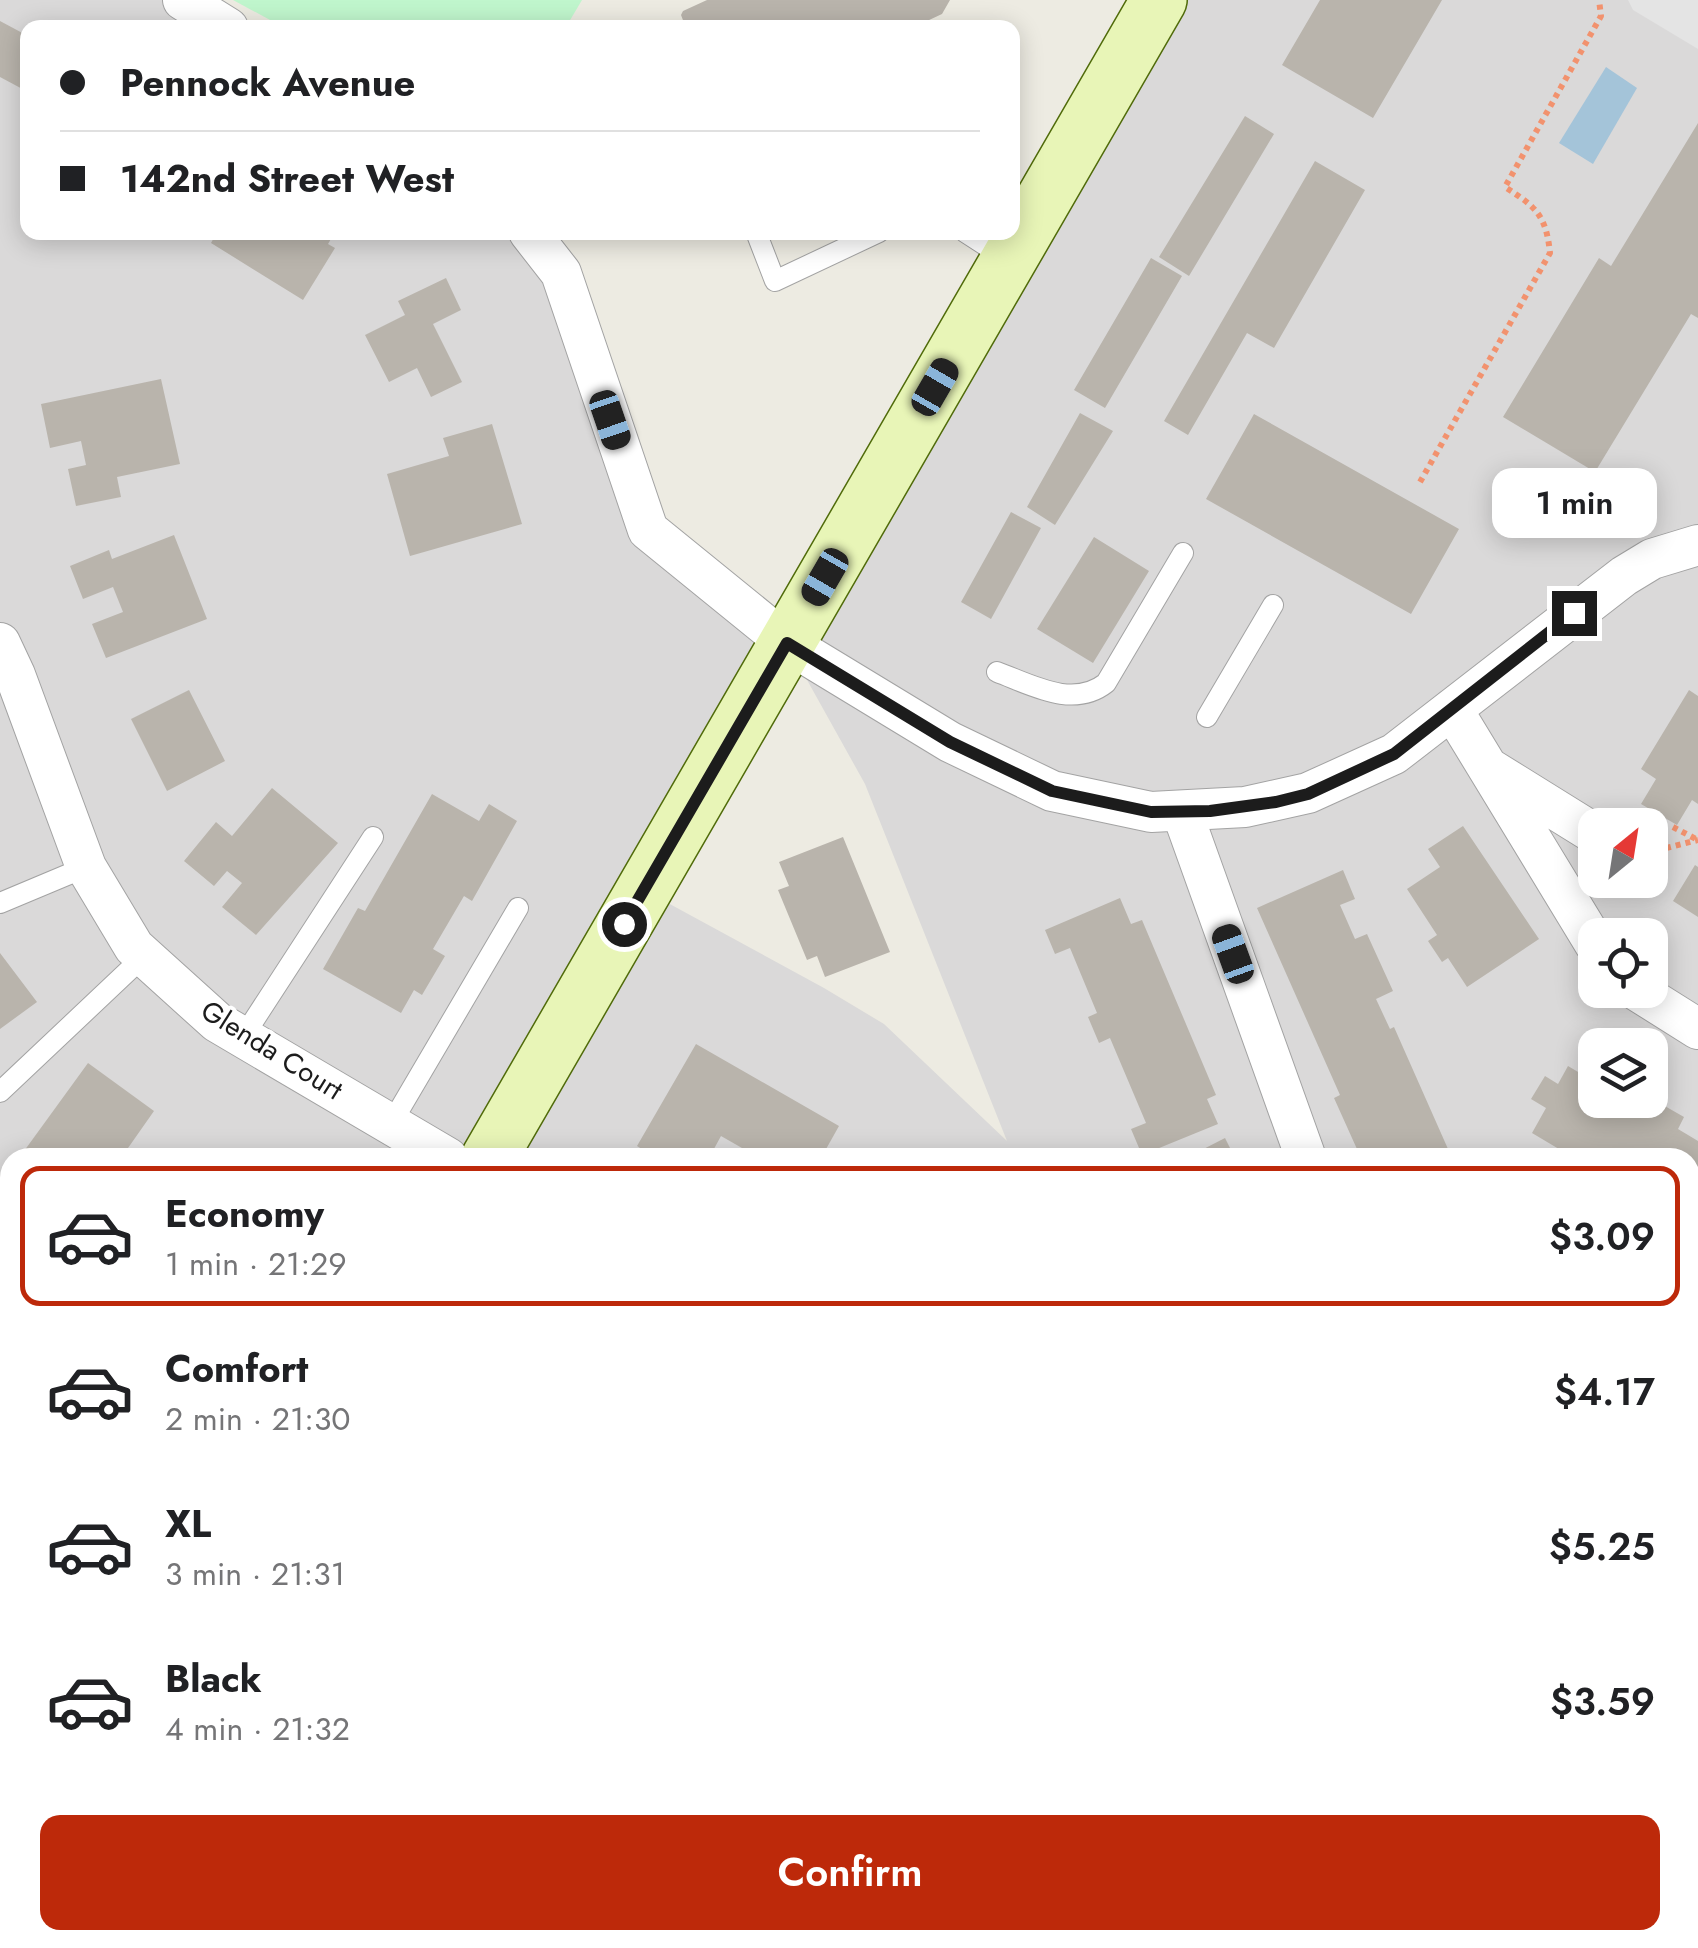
<!DOCTYPE html>
<meta charset="utf-8">
<style>
body{margin:0;font-family:Jost,sans-serif;background:#f2f2f2;color:#202124;height:100vh;display:flex;flex-direction:column;font-size:38px;white-space:nowrap}
*{box-sizing:border-box;margin:0}
p{font-size:32px;color:#757577}
.icon{flex:none;width:55px;height:55px;fill:none;stroke:currentColor;stroke-width:2;stroke-linecap:round;stroke-linejoin:round}
.map{position:relative;flex:1;overflow:hidden}
.side{position:absolute;left:0px;top:1148px;width:1700px;height:802px;display:flex;flex-direction:column;background:#fff;border-radius:30px 30px 0 0;box-shadow:0 5px 25px #0003}
.side>*{flex:none}
.banner{position:absolute;left:20px;top:20px;width:1000px;height:220px;border-radius:20px;box-shadow:0 5px 25px #0003;display:grid;align-content:center;height:220px;padding:0 40px;background:#fff}
.needle{width:65px;rotate:30deg}
.buttons{position:absolute;left:1578px;top:808px;display:grid;gap:20px}
.buttons a{display:grid;place-items:center;width:90px;height:90px;border-radius:20px;background:#fff;box-shadow:0 5px 25px #0003;font-size:50px}
.end{position:absolute;width:45px;height:45px;margin:-22px;border:12px solid #1c1c1c;background:#fff;box-shadow:0 0 0 5px #fff}
.from{border-radius:50%}
.bubble{position:absolute;height:70px;border-radius:20px;background:#fff;box-shadow:0 5px 25px #0003;font-size:32px;font-weight:600;line-height:70px;text-align:center}
.car{position:absolute;width:30px;height:60px;margin:-30px -15px;border-radius:12px;box-shadow:0 0 8px 2px #0007;background:linear-gradient(#222 24%,#8ab4d8 0 40%,#222 0 76%,#8ab4d8 0 86%,#222 0)}
.banner b{display:flex;align-items:center;gap:35px;height:95px;font-size:38px}
.banner b+b{border-top:2px solid #e0e0e0}
.banner i{width:25px;height:25px;background:#202124}
ul{padding:18px 0 0;list-style:none}
li{display:flex;align-items:center;gap:30px;height:140px;margin:0 20px 15px;padding:0 20px;border:5px solid transparent;border-radius:20px}
li div{flex:1}
li b{display:block;font-size:38px}
li em{font-style:normal;font-weight:600}
li.selected{border-color:#bd290a}
li>.icon{width:90px;height:90px;stroke-width:1.5}
.action{display:flex;gap:20px;margin-top:auto;padding:20px 40px}
.action a{flex:1;height:115px;border-radius:20px;background:#bd290a;color:#fff;font-size:40px;font-weight:600;line-height:115px;text-align:center}
.map>svg:first-child{display:block}
.residential{fill:#dad9d9;fill-rule:evenodd}
.park{fill:#c0f6cd}
.parking{fill:#e4e4e4}
.water{fill:#a4c4d9}
.building{fill:#b9b4ac}
.lines{fill:none;stroke-linecap:round;stroke-linejoin:round}
.lane-casing{stroke:#a3a3a3;stroke-width:22}
.street-casing{stroke:#a3a3a3;stroke-width:42}
.secondary-casing{stroke:#506b0a;stroke-width:58}
.path{stroke:#f2926e;stroke-width:6;stroke-dasharray:5 5;stroke-linecap:butt}
.lane{stroke:#fff;stroke-width:20}
.street{stroke:#fff;stroke-width:40}
.secondary{stroke:#e8f5b7;stroke-width:55}
.route{stroke:#1c1c1c;stroke-width:12}
.labels{text-anchor:middle;dominant-baseline:central;stroke-width:8;stroke-linejoin:round;paint-order:stroke}
.street-label{font-size:28px;fill:#1c1c1c;stroke:#fff}
</style>
<div class="map">
<svg width="1698" height="1948" viewBox="0 0 1698 1948">
<rect width="100%" height="100%" fill="#edebe2"/>
<path class="residential" d="M0 0H183L228 27 28 28V232L529 233 648 530 787 643 1159 0H1698V1515L1690 1534V1158H10V1940H1521L1518 1948H0ZM787 644 865 784 1007 1141 884 1024 824 988 644 890ZM1595 825H1650V880H1595ZM1595 935H1650V990H1595ZM1595 1045H1650V1100H1595Z"/>
<path class="park" d="M233 0H582L566 27H283Z"/>
<path class="parking" d="M1628 0H1698V49L1633 10Z"/>
<path class="water" d="M1606 67 1637 88 1593 164 1559 143Z"/>
<path class="building" d="M707 0H950L942 14 912 28H686L681 15 683 11Z
M1320 0H1442L1373 118 1282 65Z
M0 21 28 36V92L0 77Z
M1245 116 1274 134 1189 276 1159 257Z
M1698 123V318L1691 314 1595 472 1503 417 1599 258 1611 266Z
M1315 161 1365 190 1274 348 1247 333 1188 435 1164 421Z
M217 232H335L328 244 335 248 303 300 211 243Z
M1151 258 1182 276 1105 408 1074 390Z
M446 278 461 310 433 324 462 382 431 397 417 368 389 382 365 335 405 315 398 301Z
M161 379 180 464 117 477 121 497 76 506 68 469 86 465 81 441 50 448 41 404Z
M1080 413 1113 431 1055 525 1027 507Z
M1254 414 1459 529 1411 614 1206 499Z
M492 424 522 524 410 556 387 474 449 456 443 438Z
M1011 512 1041 528 991 619 961 602Z
M174 535 207 619 106 658 92 624 123 612 113 587 83 599 70 566 109 550 112 559Z
M1094 537 1149 571 1093 663 1037 629Z
M189 690 225 761 167 791 131 719Z
M1689 690 1698 696V804L1692 800 1677 825 1641 804 1656 779 1641 769Z
M272 788 338 843 256 935 222 907 242 883 227 871 214 886 184 861 216 822 232 836Z
M432 794 479 821 489 804 517 821 472 901 464 896 433 949 445 956 422 995 414 990 401 1013 323 969 358 908 365 911Z
M1463 826 1539 939 1467 987 1448 958 1442 962 1428 941 1437 935 1407 889 1440 867 1428 849Z
M843 837 890 952 825 977 817 956 807 960 778 890 789 886 779 862Z
M1695 865 1698 867V917L1673 901Z
M1343 870 1355 899 1340 905 1355 939 1367 934 1393 991 1376 999 1390 1029 1394 1027 1452 1158H1361L1334 1098 1340 1095 1257 908Z
M1120 898 1131 924 1142 920 1216 1095 1207 1099 1218 1124 1142 1155 1131 1129 1146 1123 1110 1038 1099 1043 1088 1017 1097 1013 1070 948 1055 954 1045 930Z
M0 953 37 1002 0 1029Z
M696 1044 839 1126 821 1158H737L742 1148 721 1136 709 1158H656L637 1146Z
M88 1063 154 1111 121 1158H19Z
M1568 1066 1595 1082V1100H1627L1656 1117 1663 1105 1684 1117 1678 1129 1698 1141V1229L1690 1225V1158H1574L1532 1133 1546 1108 1531 1099 1545 1076 1558 1084Z
M1225 1138 1235 1158H1186Z
M10 1170V1272L0 1265V1183Z
M177 1940H210L223 1948H172Z
M764 1940H898L902 1948H767Z"/>
<g class="lines">
<g class="lane-casing">
<path id="lane" d="M756 232 775 281 879 232
M965 232 1005 258
M997 672C1032 685 1073 709 1106 683L1183 553
M1207 717 1273 605
M0 903 86 867
M243 1037 373 837
M0 1092 144 956
M391 1124 518 908"/>
</g>
<g class="street-casing">
<path id="street" d="M183 0 228 28
M529 232 561 273 648 530 787 643 950 742 1052 791 1151 812 1245 807 1308 793 1394 754 1624 576 1652 559 1698 545
M0 643 15 675 86 867 134 947 217 1022 448 1158
M1452 709 1595 944
M1492 770 1595 834
M1182 812 1306 1158
M1636 990 1698 1029
M1690 1288 1698 1292
M1014 1940 1017 1948"/>
</g>
<g class="secondary-casing">
<path id="secondary" d="M489 1158 1159 0
M31 1948 35 1940"/>
</g>
<path class="path" d="M1420 482 1550 253C1546 215 1536 207 1505 187L1601 16 1599 0
M1673 827 1696 839
M1666 848 1698 840"/>
<use href="#lane" class="lane"/>
<use href="#street" class="street"/>
<use href="#secondary" class="secondary"/>
</g>
<g class="lines">
<path class="route" d="M624 924 787 643 950 742 1052 791 1151 812 1210 811 1276 802 1308 794 1394 754 1574 613"/>
</g>
<g class="labels">
<g class="street-label">
<text transform="translate(272 1050) rotate(32)">Glenda Court</text>
</g>
</g>
</svg>
<div class="buttons">
<a><svg class="needle" viewBox="-14 -14 28 28"><path d="M0-13l5 13h-10z" fill="#e53935"/><path d="M0 13l5-13h-10z" fill="#757577"/></svg></a>
<a><svg class="icon" aria-label="locate" viewBox="0 0 24 24"><circle cx="12" cy="12" r="6"/><path d="M12 2v4M12 18v4M2 12h4M18 12h4"/></svg></a>
<a><svg class="icon" aria-label="layers" viewBox="0 0 24 24"><path d="M12 4l9 5-9 5-9-5zM3 14l9 5 9-5"/></svg></a>
</div>
<i class="end from" style="left:624px;top:924px"></i>
<i class="end" style="left:1574px;top:613px"></i>
<div class="bubble" style="left:1492px;top:468px;width:165px">1 min</div>
<i class="car" style="left:935px;top:387px;rotate:30deg"></i>
<i class="car" style="left:610px;top:420px;rotate:161deg"></i>
<i class="car" style="left:825px;top:577px;rotate:210deg"></i>
<i class="car" style="left:1233px;top:954px;rotate:340deg"></i>
<div class="banner">
<b><i class="from"></i>Pennock Avenue</b>
<b><i></i>142nd Street West</b>
</div>
<section class="side">
<ul>
<li class="selected"><svg class="icon" aria-label="car" viewBox="0 0 24 24"><path d="M5 17H2v-5l4-1 3-4h7l3 4 3 1v5h-3M9 17h6M6 11h13"/><circle cx="7" cy="17" r="2"/><circle cx="17" cy="17" r="2"/></svg><div><b>Economy</b><p>1 min · 21:29</p></div><em>$3.09</em></li>
<li><svg class="icon" aria-label="car" viewBox="0 0 24 24"><path d="M5 17H2v-5l4-1 3-4h7l3 4 3 1v5h-3M9 17h6M6 11h13"/><circle cx="7" cy="17" r="2"/><circle cx="17" cy="17" r="2"/></svg><div><b>Comfort</b><p>2 min · 21:30</p></div><em>$4.17</em></li>
<li><svg class="icon" aria-label="car" viewBox="0 0 24 24"><path d="M5 17H2v-5l4-1 3-4h7l3 4 3 1v5h-3M9 17h6M6 11h13"/><circle cx="7" cy="17" r="2"/><circle cx="17" cy="17" r="2"/></svg><div><b>XL</b><p>3 min · 21:31</p></div><em>$5.25</em></li>
<li><svg class="icon" aria-label="car" viewBox="0 0 24 24"><path d="M5 17H2v-5l4-1 3-4h7l3 4 3 1v5h-3M9 17h6M6 11h13"/><circle cx="7" cy="17" r="2"/><circle cx="17" cy="17" r="2"/></svg><div><b>Black</b><p>4 min · 21:32</p></div><em>$3.59</em></li>
</ul>
<div class="action"><a>Confirm</a></div>
</section>
</div>
